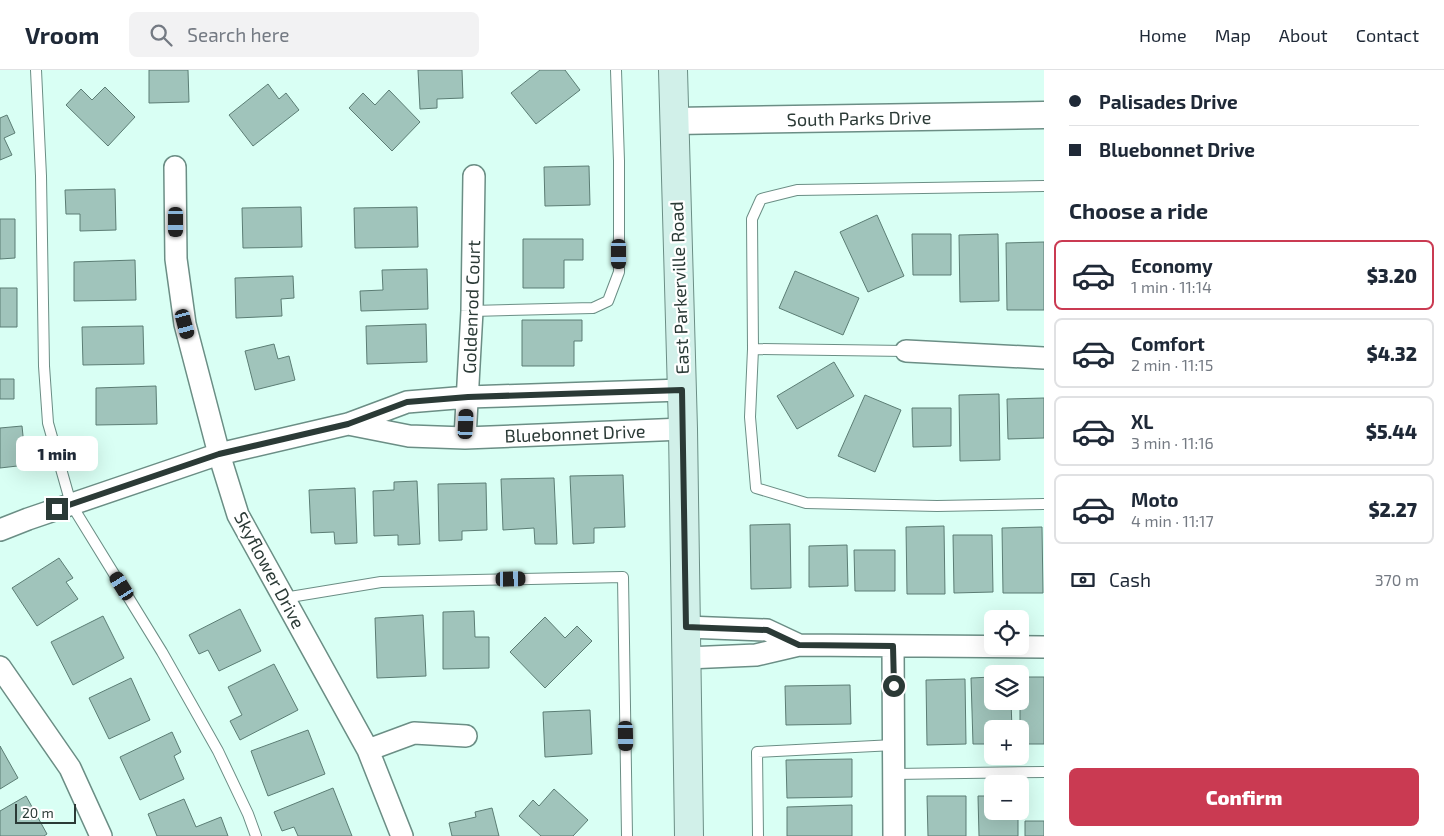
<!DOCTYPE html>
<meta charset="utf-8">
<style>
body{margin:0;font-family:"Exo 2",sans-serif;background:#f2f2f3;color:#1f2937;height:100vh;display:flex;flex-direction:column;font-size:19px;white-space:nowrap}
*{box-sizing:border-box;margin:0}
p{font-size:16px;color:#747a83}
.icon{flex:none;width:28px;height:28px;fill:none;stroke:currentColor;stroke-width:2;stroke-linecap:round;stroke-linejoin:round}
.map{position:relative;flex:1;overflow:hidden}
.details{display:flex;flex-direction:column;background:#fff;width:400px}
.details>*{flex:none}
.top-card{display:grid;align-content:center;height:110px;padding:0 25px;background:#fff}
.buttons{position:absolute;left:984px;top:540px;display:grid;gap:10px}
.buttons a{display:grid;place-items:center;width:45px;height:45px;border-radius:8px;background:#fff;box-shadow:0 5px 20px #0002;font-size:25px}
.scale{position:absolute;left:15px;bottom:12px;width:61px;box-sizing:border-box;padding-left:5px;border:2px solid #2b3a36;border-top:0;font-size:14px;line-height:18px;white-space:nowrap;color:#2b3a36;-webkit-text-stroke:4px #fff;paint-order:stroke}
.end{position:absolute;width:22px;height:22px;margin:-11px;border:6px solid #2b3a36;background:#fff;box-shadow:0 0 0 2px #fff}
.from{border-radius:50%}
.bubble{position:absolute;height:35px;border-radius:8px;background:#fff;box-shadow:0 5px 20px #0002;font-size:16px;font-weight:800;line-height:35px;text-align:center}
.car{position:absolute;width:15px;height:30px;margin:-15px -8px;border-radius:6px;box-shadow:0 0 4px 1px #0007;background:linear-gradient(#222 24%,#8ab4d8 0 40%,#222 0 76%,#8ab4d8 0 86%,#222 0)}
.top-card b{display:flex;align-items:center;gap:18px;height:48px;font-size:19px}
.top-card b+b{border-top:1px solid #e0e1e3}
.top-card i{width:12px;height:12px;background:#1f2937}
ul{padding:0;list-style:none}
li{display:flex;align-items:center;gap:15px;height:70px;margin:0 10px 8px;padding:0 15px;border:2px solid #e0e1e3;border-radius:8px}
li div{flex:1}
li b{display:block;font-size:19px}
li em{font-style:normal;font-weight:800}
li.selected{border-color:#ca3a52}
li>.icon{width:45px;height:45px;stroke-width:1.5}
h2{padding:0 25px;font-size:22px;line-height:60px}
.pay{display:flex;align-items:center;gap:12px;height:55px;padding:0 25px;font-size:19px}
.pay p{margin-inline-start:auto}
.primary-button{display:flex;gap:10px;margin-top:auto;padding:10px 25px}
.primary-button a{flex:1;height:58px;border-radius:8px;background:#ca3a52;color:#fff;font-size:20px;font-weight:800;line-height:58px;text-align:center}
header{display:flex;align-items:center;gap:30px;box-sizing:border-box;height:70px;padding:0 25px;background:#fff;border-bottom:1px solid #e0e1e3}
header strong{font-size:24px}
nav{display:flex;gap:28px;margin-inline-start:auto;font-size:18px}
.search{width:350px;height:45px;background:#f2f2f3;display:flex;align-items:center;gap:12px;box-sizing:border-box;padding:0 18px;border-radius:8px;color:#747a83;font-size:19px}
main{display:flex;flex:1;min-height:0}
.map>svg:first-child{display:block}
.building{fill:#a0c4bb;stroke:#5b7d74}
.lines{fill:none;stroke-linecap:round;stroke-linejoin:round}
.service-casing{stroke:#6b8e85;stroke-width:12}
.minor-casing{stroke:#6b8e85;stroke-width:24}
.tertiary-casing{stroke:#6b8e85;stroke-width:29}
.secondary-casing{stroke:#6b8e85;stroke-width:30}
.service{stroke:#fff;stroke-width:10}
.minor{stroke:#fff;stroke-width:21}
.tertiary{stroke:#fff;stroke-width:26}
.secondary{stroke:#d1f0e9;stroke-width:28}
.route{stroke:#2b3a36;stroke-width:6}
.labels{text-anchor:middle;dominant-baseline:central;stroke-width:4.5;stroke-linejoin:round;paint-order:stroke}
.street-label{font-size:18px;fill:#2b3a36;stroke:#fff}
</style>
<header>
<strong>Vroom</strong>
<div class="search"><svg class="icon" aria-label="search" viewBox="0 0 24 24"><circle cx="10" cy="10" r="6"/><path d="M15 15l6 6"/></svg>Search here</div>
<nav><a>Home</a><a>Map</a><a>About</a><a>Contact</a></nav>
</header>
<main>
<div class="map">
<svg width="1044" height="766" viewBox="0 0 1044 766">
<rect width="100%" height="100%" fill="#d9fff4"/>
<path class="building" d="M149 0H188L189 32 149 33Z
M418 0H462L463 28 437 29V38L420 39Z
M540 0H565L580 20 536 54 511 23Z
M268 14 279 29 286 23 299 40 253 76 229 45Z
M105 17 135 47 108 76 66 35 81 19 92 30Z
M389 20 420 52 392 81 349 38 363 23 375 35Z
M7 45 15 63 4 68 12 85 0 90V48Z
M589 96 590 135 545 136 544 97Z
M115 119 116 160 80 161V144H66L65 120Z
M301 137 302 177 243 178 242 138Z
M417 137 418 177 355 178 354 138Z
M877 145 904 206 868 222 840 162Z
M0 149H15V188L0 189Z
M912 164H951V205H913Z
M998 164 999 231 960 232 959 165Z
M523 169H583V190H564V218H523Z
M1044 172V240H1007L1006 173Z
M135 190 136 230 74 231V192Z
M427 199 428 239 361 241 360 221 383 220 382 200Z
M795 201 859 228 843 265 779 238Z
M293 206 294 228 281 229 282 246 236 248 235 208Z
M0 218H17V257H0Z
M522 250H582V271H574V296H522Z
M426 254 427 292 367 294 366 256Z
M143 256 144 294 83 295 82 257Z
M274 274 278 289 289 286 295 310 255 320 245 281Z
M834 292 854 326 797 359 777 326Z
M0 309H14V329H0Z
M156 316 157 354 96 355V318Z
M999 324 1000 390 960 391 959 325Z
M865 325 901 340 875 402 838 386Z
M1044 328V368L1008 369 1007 329Z
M912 338H951V376L913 377Z
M22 356 26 395 0 398V358Z
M623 405 625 457 594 458V473L573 474 570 406Z
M554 408 557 474H535L534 458 503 460 501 409Z
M417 411 420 474 398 475V465L374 466 373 421 394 420V412Z
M486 413 487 460 462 461V470L439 471 438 414Z
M355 418 357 473 335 474 334 462 311 463 309 420Z
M790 454 791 518 751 519 750 455Z
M944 456 945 524H907L906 457Z
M1042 457 1043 523H1003L1002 458Z
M953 465H992L993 522 954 523Z
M847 475 848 516 809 517V476Z
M854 480H895V521H855Z
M59 488 73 508 66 512 78 529 37 556 12 518Z
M240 539 261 581 219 601 208 580 199 584 189 565Z
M474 541 475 567H489V598L443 599V542Z
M423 545 426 606 377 608 375 548Z
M103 546 124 588 73 615 51 572Z
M545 547 565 568 577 556 592 571 545 618 510 582Z
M274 594 298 640 240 670 230 651 242 645 228 617Z
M992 607V631H1011L1012 659H992V674H973L971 608Z
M1020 607H1044V674H1020Z
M131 608 150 650 109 669 89 628Z
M965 609 966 674 927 675 926 610Z
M850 615 851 654 786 655 785 616Z
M590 640 592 684 545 687 543 642Z
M308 660 325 704 268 726 251 681Z
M172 662 181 682 174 686 184 709 140 730 120 687Z
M0 676 18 708 0 719Z
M852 689V727L787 728 786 690Z
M333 718 352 766H298L294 757 282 761 274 742Z
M554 719 588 750 573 766H541L519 746 533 730 539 736Z
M26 726 47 764 44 766H0V741Z
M927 726H966V766H928Z
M978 726H992V741H1018V766H979Z
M184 729 196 757 221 747 228 766H157L148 744Z
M852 735V766H787V737Z
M492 738 499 766H452L449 753 476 747 475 742Z
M1025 751H1044V766H1025Z"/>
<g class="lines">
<g class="service-casing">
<path id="service" d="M36 0 41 106 44 296 48 353 71 434 162 582 218 681 248 744 256 766
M472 241 593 238 608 231 619 202V91L616 0
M753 279 752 149 761 129 797 120 1044 116
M906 281 753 279 750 347 756 418 806 433 937 436 1044 434
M284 528 381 512 623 507 627 766
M894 704 1044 702
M758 766 757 682 894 675"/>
</g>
<g class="minor-casing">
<path id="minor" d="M175 97 176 189 185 254 219 384 238 445 368 680 402 766
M906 281 1044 288
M348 354 409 366 465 368 683 359
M465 368 472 241 474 106
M0 460 28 449 219 384 348 354 407 332 468 327 682 320
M686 557 767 560 799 575
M893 576 894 766
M687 588 756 585 799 575 1044 577
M0 597 70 698 101 766
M368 680 414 663 466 666"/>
</g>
<g class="tertiary-casing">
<path id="tertiary" d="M675 51 1044 45"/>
</g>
<g class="secondary-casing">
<path id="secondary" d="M673 0 683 359 689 766"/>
</g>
<use href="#service" class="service"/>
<use href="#minor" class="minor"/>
<use href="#tertiary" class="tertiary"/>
<use href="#secondary" class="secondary"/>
</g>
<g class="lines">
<path class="route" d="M57 439 219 384 348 354 407 332 468 327 682 320 686 557 767 560 799 575 893 576 894 616"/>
</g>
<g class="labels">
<g class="street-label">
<text transform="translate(859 48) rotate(-1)">South Parks Drive</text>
<text transform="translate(679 218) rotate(-92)">East Parkerville Road</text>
<text transform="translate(471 237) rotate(-88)">Goldenrod Court</text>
<text transform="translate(575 363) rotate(-2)">Bluebonnet Drive</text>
<text transform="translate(270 500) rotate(62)">Skyflower Drive</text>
</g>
</g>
</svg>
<div class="buttons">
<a><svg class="icon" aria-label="locate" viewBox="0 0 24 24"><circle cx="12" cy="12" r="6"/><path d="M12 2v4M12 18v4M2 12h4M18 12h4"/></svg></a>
<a><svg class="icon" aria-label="layers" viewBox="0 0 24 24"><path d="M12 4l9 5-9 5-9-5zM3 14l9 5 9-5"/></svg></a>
<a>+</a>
<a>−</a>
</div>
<div class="scale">20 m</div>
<i class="end from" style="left:894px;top:616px"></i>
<i class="end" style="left:57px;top:439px"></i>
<div class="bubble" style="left:16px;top:366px;width:82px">1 min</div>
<i class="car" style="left:176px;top:152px;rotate:180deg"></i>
<i class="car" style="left:619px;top:184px;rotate:180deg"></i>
<i class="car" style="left:185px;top:254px;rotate:165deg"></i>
<i class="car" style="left:466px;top:354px;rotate:3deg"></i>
<i class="car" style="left:511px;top:509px;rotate:89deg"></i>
<i class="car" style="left:122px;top:516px;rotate:328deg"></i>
<i class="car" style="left:626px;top:666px;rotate:179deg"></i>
</div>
<section class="details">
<div class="top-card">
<b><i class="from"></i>Palisades Drive</b>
<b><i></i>Bluebonnet Drive</b>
</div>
<h2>Choose a ride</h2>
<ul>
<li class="selected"><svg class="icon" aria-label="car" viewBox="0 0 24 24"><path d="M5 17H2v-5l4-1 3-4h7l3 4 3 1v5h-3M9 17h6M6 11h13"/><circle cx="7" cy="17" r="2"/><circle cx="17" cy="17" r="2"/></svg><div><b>Economy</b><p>1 min · 11:14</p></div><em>$3.20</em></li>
<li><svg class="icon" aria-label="car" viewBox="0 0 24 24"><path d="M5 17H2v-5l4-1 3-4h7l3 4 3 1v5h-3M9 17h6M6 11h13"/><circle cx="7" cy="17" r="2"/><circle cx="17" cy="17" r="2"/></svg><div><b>Comfort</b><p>2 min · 11:15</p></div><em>$4.32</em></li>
<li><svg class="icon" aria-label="car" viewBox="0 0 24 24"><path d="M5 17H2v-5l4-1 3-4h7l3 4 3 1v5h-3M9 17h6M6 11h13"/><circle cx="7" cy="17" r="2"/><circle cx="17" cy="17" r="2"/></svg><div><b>XL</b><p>3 min · 11:16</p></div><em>$5.44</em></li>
<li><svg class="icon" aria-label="car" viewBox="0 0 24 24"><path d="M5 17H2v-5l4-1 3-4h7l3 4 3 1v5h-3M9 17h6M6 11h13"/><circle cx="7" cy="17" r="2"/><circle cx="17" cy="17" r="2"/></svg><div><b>Moto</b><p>4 min · 11:17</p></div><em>$2.27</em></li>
</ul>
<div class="pay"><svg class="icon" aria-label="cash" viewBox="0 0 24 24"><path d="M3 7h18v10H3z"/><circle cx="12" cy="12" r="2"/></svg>Cash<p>370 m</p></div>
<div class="primary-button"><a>Confirm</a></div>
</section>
</main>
